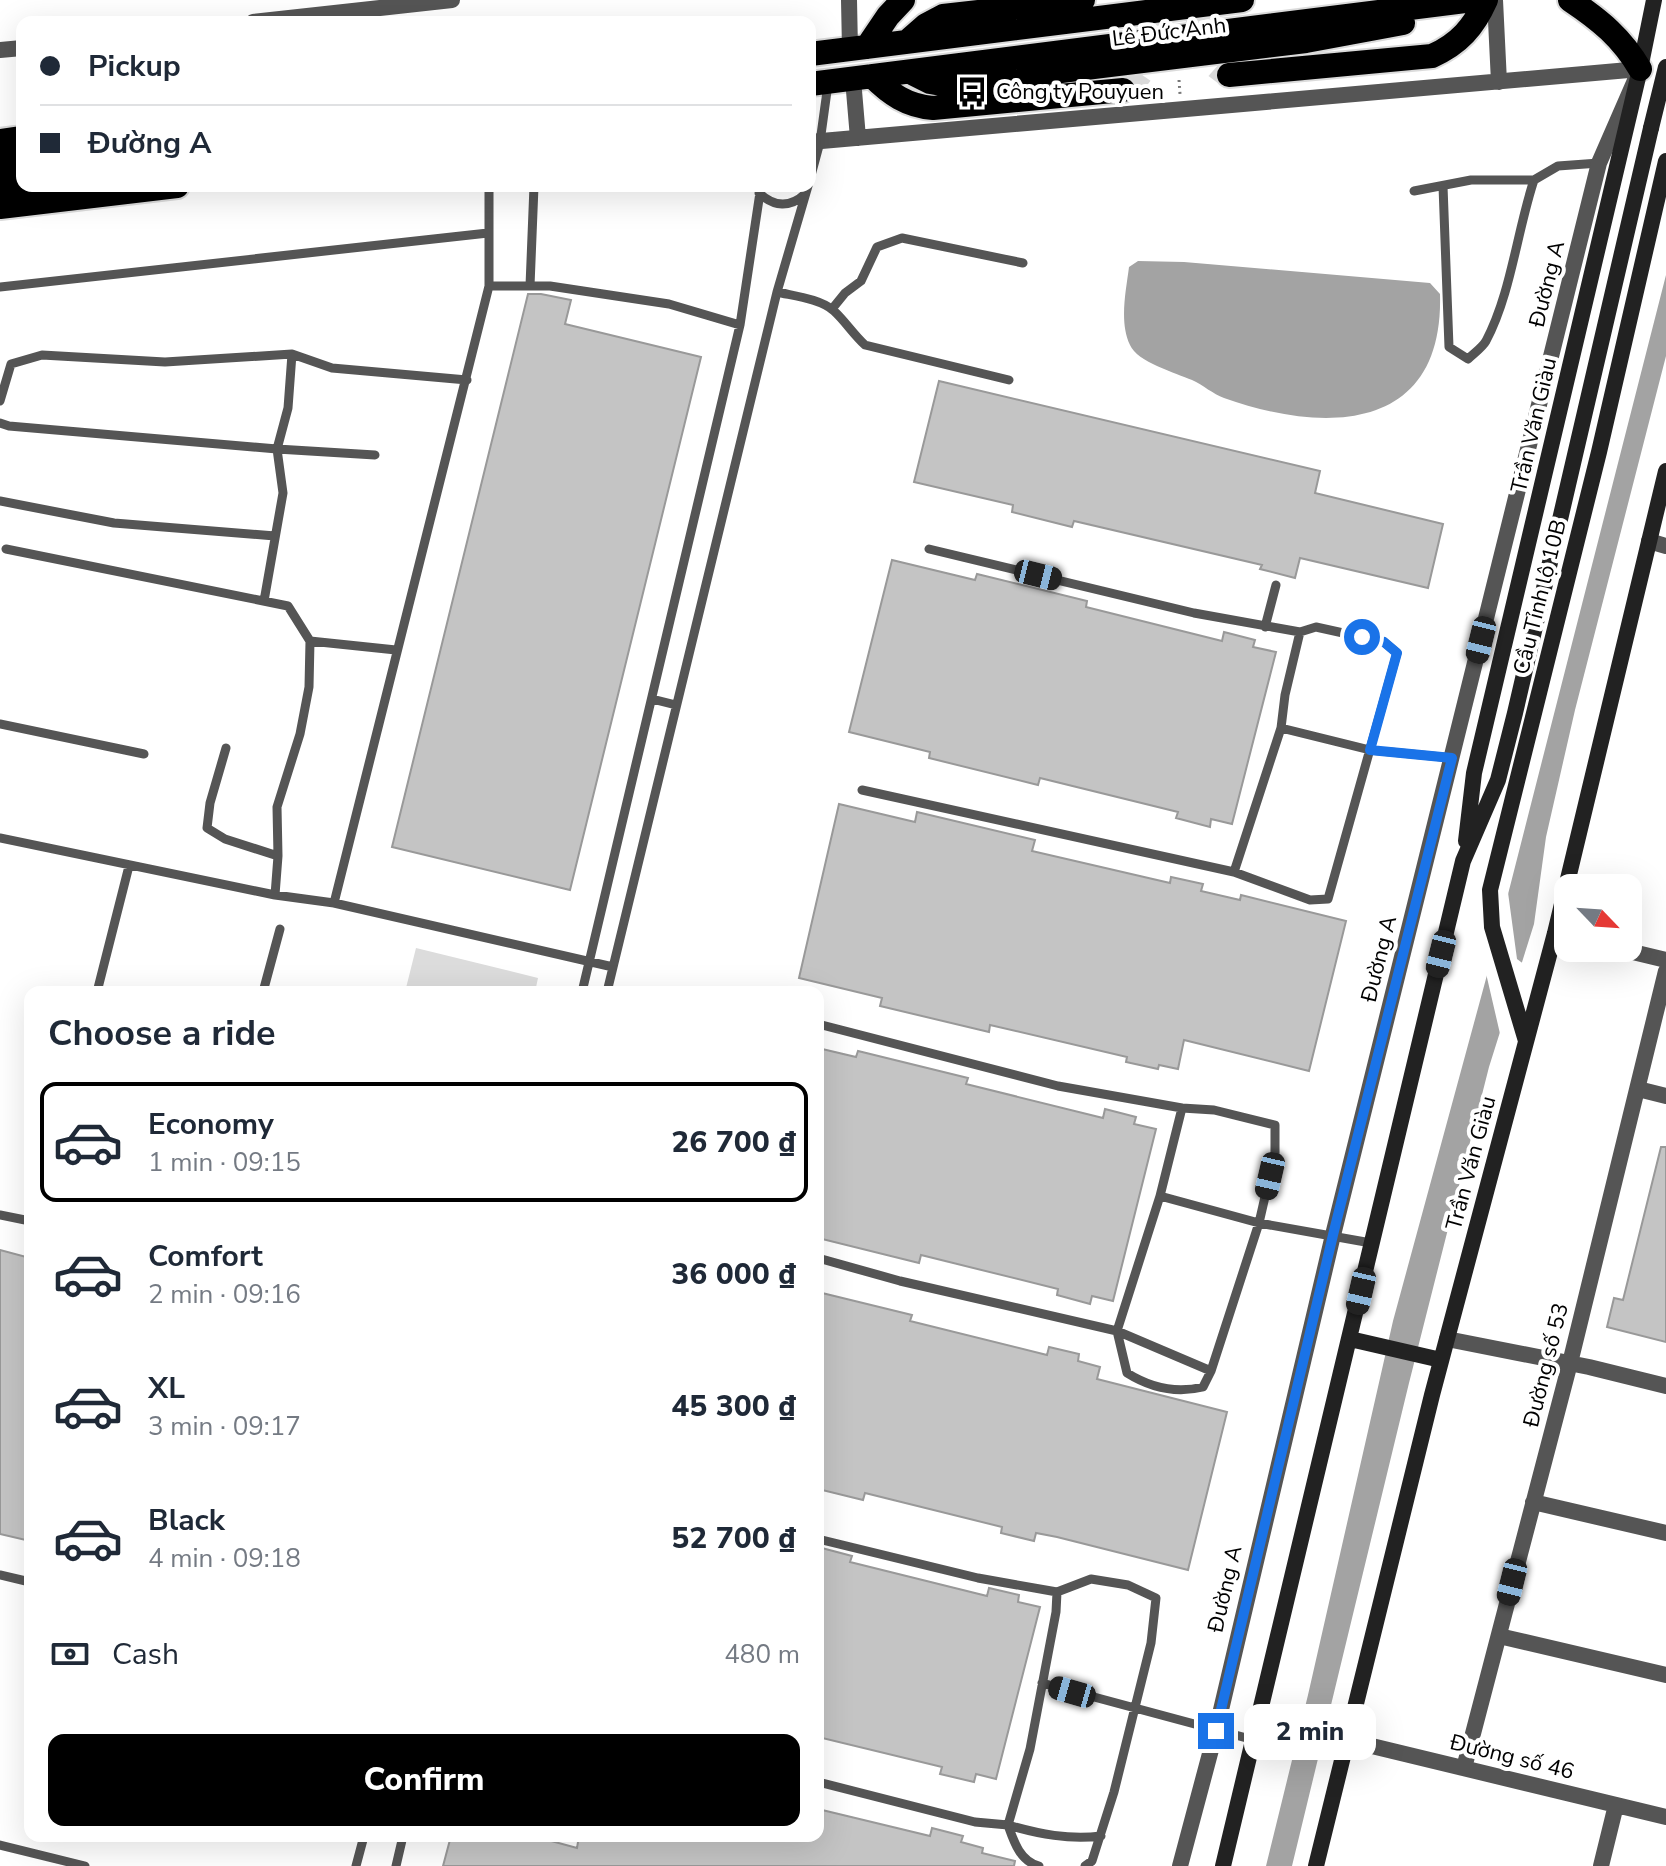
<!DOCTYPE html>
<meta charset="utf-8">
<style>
body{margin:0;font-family:"Nunito Sans",sans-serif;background:#f6f6f7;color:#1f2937;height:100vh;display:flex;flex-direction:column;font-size:30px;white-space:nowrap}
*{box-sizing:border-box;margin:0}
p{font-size:26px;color:#747a83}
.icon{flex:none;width:44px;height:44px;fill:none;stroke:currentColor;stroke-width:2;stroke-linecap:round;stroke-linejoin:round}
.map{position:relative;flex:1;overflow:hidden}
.side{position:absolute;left:24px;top:986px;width:800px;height:856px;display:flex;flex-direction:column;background:#fff;border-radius:16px;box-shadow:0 8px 32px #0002}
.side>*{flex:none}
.guide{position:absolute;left:16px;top:16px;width:800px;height:176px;border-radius:16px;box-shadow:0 8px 32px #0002;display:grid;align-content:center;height:176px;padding:0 24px;background:#fff}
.needle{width:52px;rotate:115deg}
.controls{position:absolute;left:1554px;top:874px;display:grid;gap:16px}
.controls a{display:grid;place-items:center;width:88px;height:88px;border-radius:16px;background:#fff;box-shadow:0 8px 32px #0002;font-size:40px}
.end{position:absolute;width:36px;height:36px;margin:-18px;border:10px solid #1a73e8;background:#fff;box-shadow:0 0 0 4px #fff}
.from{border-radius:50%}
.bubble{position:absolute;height:56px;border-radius:16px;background:#fff;box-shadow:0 8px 32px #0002;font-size:26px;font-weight:800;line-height:56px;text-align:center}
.car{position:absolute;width:24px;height:48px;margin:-24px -12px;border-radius:10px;box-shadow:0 0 6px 2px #0007;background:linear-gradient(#222 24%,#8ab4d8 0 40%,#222 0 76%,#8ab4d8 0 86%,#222 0)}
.guide b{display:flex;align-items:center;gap:28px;height:76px;font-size:30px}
.guide b+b{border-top:2px solid #e0e1e3}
.guide i{width:20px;height:20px;background:#1f2937}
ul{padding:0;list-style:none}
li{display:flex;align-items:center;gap:24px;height:120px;margin:0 16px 12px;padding:0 8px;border:4px solid transparent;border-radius:16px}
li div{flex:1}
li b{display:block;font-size:30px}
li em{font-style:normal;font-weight:800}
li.active{border-color:#000}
li>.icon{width:72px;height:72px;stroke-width:1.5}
h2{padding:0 24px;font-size:36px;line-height:96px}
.pay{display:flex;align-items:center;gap:20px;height:88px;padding:0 24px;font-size:30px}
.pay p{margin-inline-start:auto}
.primary-button{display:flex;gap:16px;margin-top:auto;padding:16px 24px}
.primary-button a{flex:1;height:92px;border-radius:16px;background:#000;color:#fff;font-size:32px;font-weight:800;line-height:92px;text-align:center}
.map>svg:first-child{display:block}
.green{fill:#dcdcdc}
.water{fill:#a3a3a3}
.pier{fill:#fff}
.building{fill:#c4c4c4;stroke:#999;stroke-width:2}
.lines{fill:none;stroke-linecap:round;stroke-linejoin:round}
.highway-tunnel{stroke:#d9d9d9;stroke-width:24;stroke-dasharray:24 12;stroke-linecap:butt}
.highway-casing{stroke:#dbdbdb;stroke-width:28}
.path{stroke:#777;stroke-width:3;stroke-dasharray:2 4;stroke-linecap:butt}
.lane{stroke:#555;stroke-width:9}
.street{stroke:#555;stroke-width:16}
.secondary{stroke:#222;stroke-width:16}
.highway{stroke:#000;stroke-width:24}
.secondary-bridge{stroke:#222;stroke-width:16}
.route{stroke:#1a73e8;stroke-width:10}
.labels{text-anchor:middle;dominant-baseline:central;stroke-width:8;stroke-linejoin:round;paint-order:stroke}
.street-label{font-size:22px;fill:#000;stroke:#fff}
.poi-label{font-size:22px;fill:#000;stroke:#fff;text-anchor:start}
</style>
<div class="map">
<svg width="1666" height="1866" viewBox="0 0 1666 1866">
<rect width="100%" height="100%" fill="#fff"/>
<path class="green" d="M416 948 538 978 535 992H405Z"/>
<path class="water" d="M1138 261 1184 262 1430 283 1440 294C1444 433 1325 434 1224 398 1213 394 1203 385 1192 380 1176 373 1137 362 1130 345 1119 322 1126 291 1129 267Z
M1666 275V356L1575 710 1546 837 1534 924 1489 1067 1409 1383 1292 1866H1266L1308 1695 1393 1321 1493 953Z"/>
<path class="pier" d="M1507 885 1517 959 1525 965 1501 1038 1485 969Z"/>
<path class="building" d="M528 294H541L571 300 565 324 701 357 570 890 392 847Z
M939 381 1320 471 1315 493 1443 524 1428 588 1300 558 1295 578 1260 569 1262 565 1074 521 1072 527 1012 512 1013 505 914 482Z
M892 560 975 580 977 574 1087 601 1086 607 1222 641 1224 632 1255 640 1253 647 1276 652 1232 824 1211 819 1210 827 1176 818 1178 812 1040 778 1038 785 929 758 930 752 849 732Z
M839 804 915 822 917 812 1035 840 1032 851 1170 883 1171 877 1203 884 1201 891 1240 900 1241 895 1346 921 1309 1071 1184 1040 1178 1069 1159 1065 1158 1069 1126 1062 1127 1057 990 1025 989 1032 880 1006 882 998 799 978Z
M818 1048 856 1057 858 1051 968 1078 966 1084 1103 1118 1105 1109 1136 1117 1134 1124 1156 1129 1113 1301 1092 1296 1090 1304 1057 1295 1058 1289 921 1255 919 1263 818 1238Z
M1661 1147H1666V1342L1607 1327 1614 1298 1623 1300Z
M0 1250 30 1258V1541L0 1534Z
M818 1292 912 1315 910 1321 1047 1355 1049 1347 1079 1354 1078 1361 1100 1367 1097 1379 1227 1412 1188 1570 1057 1537 1036 1533 1034 1541 1001 1533 1002 1527 865 1493 863 1500 818 1489Z
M818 1547 852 1556 850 1562 987 1596 989 1588 1019 1595 1018 1602 1040 1607 996 1779 976 1774 974 1782 940 1774 942 1767 818 1737Z
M818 1809 930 1836 932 1828 963 1836 961 1842 983 1848 982 1853 1015 1861 1014 1866H443L451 1836H533L577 1848 579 1836H818Z"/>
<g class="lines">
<path class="highway-tunnel" d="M1199 0C1195 29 1200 62 1229 75
M1123 90C1155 72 1156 31 1146 0"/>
<g class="highway-casing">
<path id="highway" d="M1570 0C1600 20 1622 38 1640 69
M910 39 926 25 943 16 1083 0
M867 47 888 16 903 0
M810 54 1242 0
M914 74 930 82 947 85 1306 41 1403 23
M1229 75 1432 56C1459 44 1474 27 1486 0
M872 76C890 94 907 106 933 108L1123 90
M810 84 1473 0
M0 141 22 138
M0 162 22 159
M0 186 22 183
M0 207 177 186"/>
</g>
<path class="path" d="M1179 80 1180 94"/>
<path class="lane" d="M810 179 820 142 828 84
M1443 186 1449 347 1468 359C1474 353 1482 348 1486 341 1511 294 1517 231 1534 180L1558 166 1599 163
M1414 191 1471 180H1534
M759 193C774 207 790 208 805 194
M489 286H550L669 304 740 325
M530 286 534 186
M0 287 488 233
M777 292C794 296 821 299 834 311 845 321 853 334 865 345L1009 380
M832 309 845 293 861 281 877 247 902 238 1023 263
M292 354 288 408 277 449 375 455
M0 401 11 364 42 355 165 362 292 354 332 368 467 380
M0 423 9 426 277 449 283 493 264 601
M0 501 114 523 275 536
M6 549 288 606 310 641 309 687 300 734 277 807 278 856
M1265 627 1276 585
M310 641 396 650
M652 699 676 705
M0 724 144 754
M1281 728 1370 750 1452 758
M226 748 210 803 207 828 225 839 278 856 275 895
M862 790 1234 872 1310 900 1328 899 1397 653 1384 642 1316 627 1300 632 1194 613 929 549
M0 838 275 895 334 903 613 967
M1234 872 1281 728 1285 695 1300 632
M334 903 489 286V186
M97 992 129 866
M263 992 280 929
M582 992 740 325 761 186
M607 992 777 292 808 186
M818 1024 1058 1086 1182 1108 1160 1196 1259 1223 1371 1243
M1160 1196 1117 1331 1127 1373C1151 1388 1175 1394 1203 1387L1211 1371 1259 1223 1275 1153V1125L1214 1110 1182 1108
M0 1215 30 1221
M818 1258 900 1281 1117 1331 1211 1371
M818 1539 978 1578 1057 1592 1091 1579 1128 1585 1156 1598 1151 1643 1114 1792 1092 1861 1085 1866
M0 1575 30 1582
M1042 1683 1254 1740
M818 1782 975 1822 1008 1825 1030 1749 1056 1612 1057 1592
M0 1845 85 1866
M356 1866 364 1836
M396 1866 403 1836
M1039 1866C1020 1861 1014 1842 1008 1825 1039 1834 1069 1840 1101 1836"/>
<path class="street" d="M849 0 850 49
M1495 0 1499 82
M253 22 452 0
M0 50 22 48
M853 79 858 138
M810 142 1640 69 1599 163 1333 1235 1216 1731 1180 1866
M1649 541 1666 546
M1616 948 1666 960
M1638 1089 1666 1096
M1447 1339 1589 1367 1666 1386
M1533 1502 1666 1533
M1499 1636 1666 1675
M1347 1740 1666 1817
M1464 1768 1570 1363 1666 971
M1601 1866 1616 1805"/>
<path class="secondary" d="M1466 841 1474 773 1640 69 1654 0
M1526 1041 1492 927 1490 890 1599 452 1666 161
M1350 1339 1441 1360
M1223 1866 1463 861 1498 780 1515 713 1651 128
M1316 1866 1432 1395 1555 933 1666 471"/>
<use href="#highway" class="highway"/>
<path class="secondary-bridge" d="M1651 128 1666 67"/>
</g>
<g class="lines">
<path class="route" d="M1216 1731 1333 1235 1452 758 1370 750 1397 653 1384 642 1362 637"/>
</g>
<defs>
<g id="bus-bare" transform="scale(2.4)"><path d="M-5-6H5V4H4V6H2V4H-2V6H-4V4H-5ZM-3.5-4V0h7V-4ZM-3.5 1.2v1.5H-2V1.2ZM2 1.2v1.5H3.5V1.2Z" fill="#000" stroke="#fff" stroke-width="2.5" paint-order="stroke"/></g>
</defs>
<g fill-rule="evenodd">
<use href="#bus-bare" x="972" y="92"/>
</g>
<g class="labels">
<g class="street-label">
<text transform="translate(1169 32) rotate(-7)">Lê Đức Anh</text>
<text transform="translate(1547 284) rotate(-76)">Đường A</text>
<text transform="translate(1534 425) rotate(-77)">Trần Văn Giàu</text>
<text transform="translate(1540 597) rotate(-76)">Cầu Tỉnh lộ 10B</text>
<text transform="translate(1379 959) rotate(-76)">Đường A</text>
<text transform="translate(1471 1163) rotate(-75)">Trần Văn Giàu</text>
<text transform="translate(1546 1365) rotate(-76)">Đường số 53</text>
<text transform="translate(1225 1589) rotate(-77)">Đường A</text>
<text transform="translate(1512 1757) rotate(14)">Đường số 46</text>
</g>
<g class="poi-label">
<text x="996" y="92">Công ty Pouyuen</text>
</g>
</g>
</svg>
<div class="controls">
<a><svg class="needle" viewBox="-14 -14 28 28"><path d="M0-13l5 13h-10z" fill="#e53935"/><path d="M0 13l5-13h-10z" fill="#747a83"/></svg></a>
</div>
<i class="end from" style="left:1362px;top:637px"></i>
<i class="end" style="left:1216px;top:1731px"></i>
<div class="bubble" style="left:1244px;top:1704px;width:132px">2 min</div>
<i class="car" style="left:1038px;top:575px;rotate:104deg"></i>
<i class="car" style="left:1481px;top:640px;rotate:194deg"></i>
<i class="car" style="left:1441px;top:954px;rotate:194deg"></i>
<i class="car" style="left:1270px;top:1176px;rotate:193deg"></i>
<i class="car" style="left:1361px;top:1291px;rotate:193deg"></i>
<i class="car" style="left:1512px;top:1582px;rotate:194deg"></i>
<i class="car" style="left:1072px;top:1692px;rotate:286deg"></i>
<div class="guide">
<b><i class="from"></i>Pickup</b>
<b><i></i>Đường A</b>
</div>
<section class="side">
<h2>Choose a ride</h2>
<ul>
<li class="active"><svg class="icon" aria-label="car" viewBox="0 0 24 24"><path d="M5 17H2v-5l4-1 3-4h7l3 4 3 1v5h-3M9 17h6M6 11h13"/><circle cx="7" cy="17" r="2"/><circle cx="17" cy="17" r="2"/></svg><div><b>Economy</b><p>1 min · 09:15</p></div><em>26 700 ₫</em></li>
<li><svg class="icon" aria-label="car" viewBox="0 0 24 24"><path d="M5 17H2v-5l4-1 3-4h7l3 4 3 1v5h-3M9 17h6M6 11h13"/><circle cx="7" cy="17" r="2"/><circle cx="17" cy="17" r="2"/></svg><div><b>Comfort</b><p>2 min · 09:16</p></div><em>36 000 ₫</em></li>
<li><svg class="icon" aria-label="car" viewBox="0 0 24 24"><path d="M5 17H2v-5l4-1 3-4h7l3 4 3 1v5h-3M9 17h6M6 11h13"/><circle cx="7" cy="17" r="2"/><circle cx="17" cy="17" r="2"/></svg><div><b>XL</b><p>3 min · 09:17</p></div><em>45 300 ₫</em></li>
<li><svg class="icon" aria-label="car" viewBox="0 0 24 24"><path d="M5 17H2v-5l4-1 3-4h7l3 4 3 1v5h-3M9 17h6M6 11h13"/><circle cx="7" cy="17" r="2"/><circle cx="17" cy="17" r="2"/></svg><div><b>Black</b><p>4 min · 09:18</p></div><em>52 700 ₫</em></li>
</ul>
<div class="pay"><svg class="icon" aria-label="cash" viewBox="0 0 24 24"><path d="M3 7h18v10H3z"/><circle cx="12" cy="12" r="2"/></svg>Cash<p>480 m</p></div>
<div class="primary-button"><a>Confirm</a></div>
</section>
</div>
